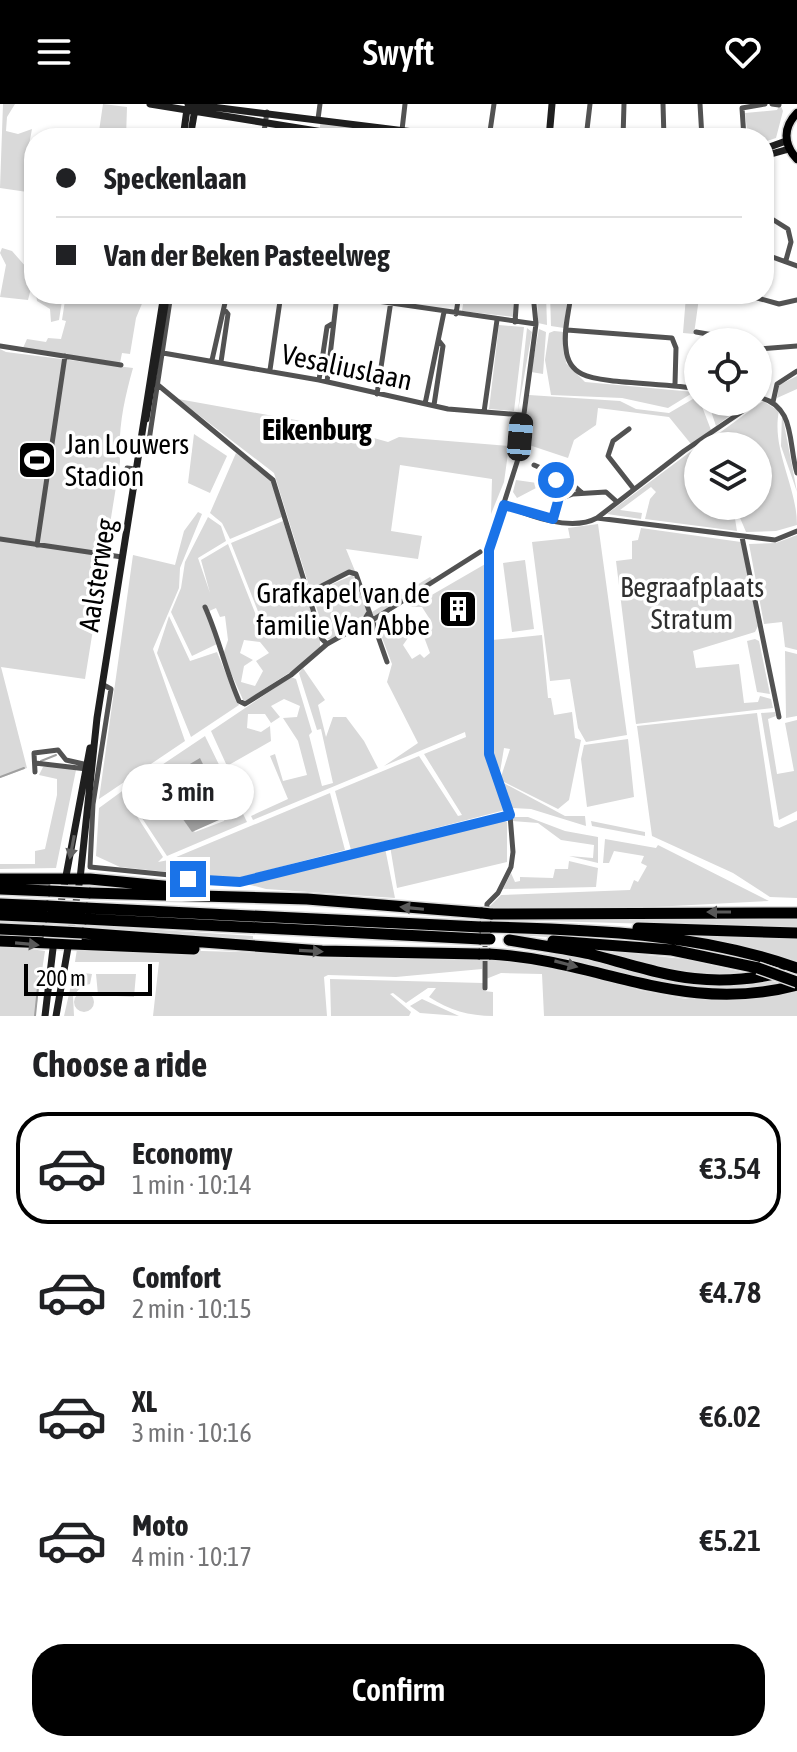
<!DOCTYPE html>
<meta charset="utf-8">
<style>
body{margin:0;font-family:"Asap Condensed",sans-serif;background:#f6f6f6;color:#202124;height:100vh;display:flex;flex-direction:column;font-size:30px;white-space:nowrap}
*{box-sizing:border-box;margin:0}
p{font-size:26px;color:#757577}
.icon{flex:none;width:44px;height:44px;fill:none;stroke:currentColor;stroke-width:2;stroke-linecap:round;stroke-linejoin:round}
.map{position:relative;height:912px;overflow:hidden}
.side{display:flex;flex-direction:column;background:#fff;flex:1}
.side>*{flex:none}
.guide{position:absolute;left:24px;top:24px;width:750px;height:176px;border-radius:32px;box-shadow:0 2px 6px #0004;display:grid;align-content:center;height:176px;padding:0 32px;background:#fff}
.buttons{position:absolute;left:684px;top:224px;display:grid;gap:16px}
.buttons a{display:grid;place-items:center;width:88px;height:88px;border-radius:50%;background:#fff;box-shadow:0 2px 6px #0004;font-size:40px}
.scale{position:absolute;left:24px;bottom:20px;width:128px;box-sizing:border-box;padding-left:8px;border:4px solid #000;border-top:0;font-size:22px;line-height:28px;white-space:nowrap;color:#000;-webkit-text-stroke:6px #fff;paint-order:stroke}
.end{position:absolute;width:36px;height:36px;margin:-18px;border:10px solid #1a73e8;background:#fff;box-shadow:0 0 0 4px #fff}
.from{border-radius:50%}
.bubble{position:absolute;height:56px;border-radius:28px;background:#fff;box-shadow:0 2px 6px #0004;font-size:26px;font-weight:600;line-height:56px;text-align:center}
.car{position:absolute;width:24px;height:48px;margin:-24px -12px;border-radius:10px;box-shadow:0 0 6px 2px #0007;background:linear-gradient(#222 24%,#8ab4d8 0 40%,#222 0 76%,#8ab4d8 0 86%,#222 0)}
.guide b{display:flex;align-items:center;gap:28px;height:76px;font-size:30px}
.guide b+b{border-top:2px solid #e0e0e0}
.guide i{width:20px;height:20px;background:#202124}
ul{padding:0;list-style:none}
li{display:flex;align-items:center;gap:24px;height:112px;margin:0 16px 12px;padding:0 16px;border:4px solid transparent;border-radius:32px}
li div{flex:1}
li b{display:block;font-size:30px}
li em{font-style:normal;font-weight:600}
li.active{border-color:#000}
li>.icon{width:72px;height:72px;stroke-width:1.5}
h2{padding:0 32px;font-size:36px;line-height:96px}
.cta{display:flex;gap:16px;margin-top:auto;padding:16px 32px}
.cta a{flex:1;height:92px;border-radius:32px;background:#000;color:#fff;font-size:32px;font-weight:600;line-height:92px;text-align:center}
header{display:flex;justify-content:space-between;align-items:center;height:104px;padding:0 32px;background:#000;color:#fff;font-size:36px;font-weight:600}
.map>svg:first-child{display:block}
.green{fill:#d9d9d9;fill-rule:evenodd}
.water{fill:#a0a0a0}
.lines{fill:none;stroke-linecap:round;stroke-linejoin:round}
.stream{stroke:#a0a0a0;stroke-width:2}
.primary-casing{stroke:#dbdbdb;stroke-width:11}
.highway-casing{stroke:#dbdbdb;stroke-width:14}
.street{stroke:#525252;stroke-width:5}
.secondary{stroke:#1f1f1f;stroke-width:7}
.primary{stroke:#000;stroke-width:8}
.highway{stroke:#000;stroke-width:11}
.highway-bridge-casing{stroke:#dbdbdb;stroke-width:14;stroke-linecap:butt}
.highway-bridge{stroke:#000;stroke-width:11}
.oneway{fill:#626262}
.oneway2{fill:#595959}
.route{stroke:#1a73e8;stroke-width:10}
.labels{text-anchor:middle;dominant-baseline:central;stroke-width:7;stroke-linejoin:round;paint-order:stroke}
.street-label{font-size:28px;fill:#000;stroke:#fff}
.poi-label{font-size:28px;fill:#000;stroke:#fff;text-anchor:start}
.park-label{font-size:28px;fill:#303030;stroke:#fff}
.neighbourhood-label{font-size:30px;font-weight:bold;fill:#000;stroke:#fff}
</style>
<header><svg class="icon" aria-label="menu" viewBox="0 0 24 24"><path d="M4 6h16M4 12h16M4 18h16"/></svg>Swyft<svg class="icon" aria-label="heart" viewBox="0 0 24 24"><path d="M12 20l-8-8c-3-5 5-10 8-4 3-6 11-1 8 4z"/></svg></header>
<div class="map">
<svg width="797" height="912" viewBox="0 0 797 912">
<rect width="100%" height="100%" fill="#fff"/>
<path class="green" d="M3 0H15L7 13 6 27 18 30 32 25 29 41 34 42V89L0 84Z
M103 0 127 3 126 34H98Z
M780 0 783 7 776 34 764 38V34H748L745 9 777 6Z
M320 18 412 31 413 34 328 26 320 24Z
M2 144 12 147 34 172 28 196 0 193 6 161 0 149Z
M36 190H63L59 216 51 218 50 205 37 197Z
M66 190H146L136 214 130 250 122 249 120 259 23 244 27 235 46 238 48 234 61 235 66 217 62 216Z
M537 190H546L547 221 538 219Z
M550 190H568L564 224 551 222Z
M686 192 699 194 694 230 683 229Z
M464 194 514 200V213L462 207Z
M499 221 524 223 514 307 489 305Z
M527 224 532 228 518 307Z
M539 225 546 228 543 270 531 268Z
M554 227 564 228 566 259 585 278 694 288 668 304 622 294 551 291 545 256 549 229Z
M0 245 6 248 133 264C124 296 118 324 120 358L85 575 1 563 27 664 0 674Z
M797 272V285L777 294 779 281Z
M529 291 620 297 636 305 669 309 698 292 711 326 691 340 669 313 598 304 596 321 574 336 568 354 523 339Z
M178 295 335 323 388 338 399 333 509 342 504 378 491 410 492 375 400 361 391 427 422 432 418 455 346 445 355 467 310 485 274 369Z
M763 297 779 307C771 345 797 382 797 421L776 427 746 428 735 402H758V342H721L718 330Z
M708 298H748L716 322Z
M782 309 797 388 781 342Z
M194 330 227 352 210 389 188 379Z
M698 342V402H733L737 427 645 415 650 395 656 388 651 383 620 406 642 409 641 415 607 410Z
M236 349 272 377 282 413 230 435 222 419 210 409Z
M516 376 537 379 538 383 517 394 513 388Z
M198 408 202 410 180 464 179 484 153 545 185 637 99 695 133 451 175 461 184 427Z
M208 413 221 422 226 437 198 454 210 489 201 456 228 440 259 519 263 520 231 439 283 417 320 536V544L295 565 244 598 223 551 228 536 225 512 220 513 216 504 207 508 217 540 192 552 171 508 181 484 185 458ZM244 536 260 538 269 549 256 557 263 567 255 582 241 578 244 562 253 556 240 549Z
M598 420 627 631 586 638 578 624 570 575 550 577 532 438 570 434 568 424Z
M641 424 741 438 758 522 755 528 693 547 696 564 739 560 744 599 758 598 760 592 771 595 773 604 636 620 616 457 632 455V437L638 436Z
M797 431V546L785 543 782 518 764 520 749 440 776 439Z
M525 456 534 525 512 528 503 459Z
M487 459 486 654 505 706 351 746 335 687 419 652 458 712 462 711 424 650 466 633 465 628 384 662 418 639 387 578 392 560 376 518 392 508 405 526 413 521 415 524 403 541 412 555 420 550 424 554 430 549 424 533 428 530 424 523 431 517 422 503H411Z
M353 471 367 508 362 518 331 536 326 534 312 489Z
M430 473 435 478 374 513 372 508Z
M169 512 190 557 217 548 239 601 191 633 157 549Z
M542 531 548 594H551L554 611 572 608 575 634 581 636 569 696 558 705 500 676 510 645 504 644 499 674 494 661 492 536Z
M755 535 759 537 770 590 757 588 747 537Z
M785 547 797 550V612L786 614Z
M303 564 325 596 318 601 326 633 333 613H346L364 637 378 664 253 716 251 712 288 695 270 652 275 650 283 677 307 671 298 637 283 614 297 613 300 602 284 595 271 602 280 613 271 619 265 610H248L247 624 261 628 270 622 271 637 227 662 211 627 291 573 296 575 312 628 309 631 322 682 333 679 321 625 317 626 299 569Z
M775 608 776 612 768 615 777 670 794 667 785 619 797 616V707L779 716 761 609Z
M757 609 774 722 779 724 797 716V794L770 793 733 769 652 732 637 622Z
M205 632 247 718 167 752 136 705 129 683ZM214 678 228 709 224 717 195 728 180 711 168 679Z
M628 635 634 693 587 703 581 655 584 641Z
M54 661 76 666 56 764 0 765V760H35V747L45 745 57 691V675L39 671 43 663Z
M500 677 565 712H585L586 722 531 705 512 704Z
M125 685 133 706 163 753 158 758 169 756 330 689 345 746 234 775 120 763 96 752 99 704Z
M513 713H528L565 727 598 733V759L569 752 593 754 594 741 561 736 538 719 512 717Z
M502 716 507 718V758L397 784 390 742Z
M591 717 645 728V732L592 722Z
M605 735 656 744 658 741 769 797 614 805H487L501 791 630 786 634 776 638 778 647 762 641 759 644 752 614 747 609 759H603Z
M385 744 395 794 266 785 243 779Z
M569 757 598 764 596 783 503 785 511 769 515 778 520 777V773L553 774 555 765H568Z
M508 812H797V824L508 816Z
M84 821 253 832V841L84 825Z
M656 827 797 833V858L716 837Z
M490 829 633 833 762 855 773 864 574 835Z
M0 841 45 847 35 912H0Z
M571 843 684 855 751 870 687 873Z
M94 844 482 855V865L396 873 328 871 324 873 327 912H153L159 858H75L77 845Z
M498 845 571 852 685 881 722 883 772 877 781 880 723 888 631 875 571 856Z
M486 855 573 865 639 886 686 895H741L797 886V912H544L542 870 501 869 486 875Z
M74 868 92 870 90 880 82 882 73 892 74 912H64Z
M96 870H136L134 893 98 891Z
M330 875 483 879 484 887 493 888V912C469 912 449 906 429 893L436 884H428L406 899 393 889 390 890 411 908 409 912H331Z
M74 898a10 10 0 1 1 20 0a10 10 0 1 1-20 0Z
M422 895 459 912 420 909 410 902Z"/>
<path class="water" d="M200 654 228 712 192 728 180 711 168 673Z"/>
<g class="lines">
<path class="stream" d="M41 657 56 651
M0 673 24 664
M35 912 39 873"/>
<g class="primary-casing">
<path id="primary" d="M797 9C783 23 783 40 797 55"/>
</g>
<g class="highway-casing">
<path id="highway" d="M0 775H90L194 785
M0 785 50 787
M89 789 307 795 482 809
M0 800 48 802
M86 804 481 823
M491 810 797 809
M0 811 47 813
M85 815 481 835
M490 823C594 826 698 829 797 864
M638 824 797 829
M0 825 44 827
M82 829 322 847 480 850
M509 836C536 841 563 844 590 850 662 869 702 886 780 869
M0 837 194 845
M553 837 672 846 758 864
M489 850C599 856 683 912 797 881"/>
</g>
<path class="street" d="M663 0 664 34
M700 0 702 34
M772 0 779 1
M318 15 320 0
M402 26 405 0
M263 34 267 8
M489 34 494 0
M586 34 590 0
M623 34 624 0
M744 34 742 4 765 0
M764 110 788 125 791 138 786 156
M764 150 797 162
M329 190 536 220
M465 190 517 196
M571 190C569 208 563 228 566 245 567 256 572 265 582 270 601 280 670 279 698 285
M743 190 779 200 797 196
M456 210 459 190
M515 218 517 190
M567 226 672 234 676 244 675 280
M696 228 719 232V238
M0 242 121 261
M758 245 797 242
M163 249 319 276 448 305 522 311
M212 256 227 190
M221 258 228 210 224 205
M270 266 281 190
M319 276 327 223 332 220
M327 278 337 191
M150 279 158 281 273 376 322 535 327 540
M377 290 392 190
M758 293C796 301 788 340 797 369
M773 298 777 280 797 267
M425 300 444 208
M434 301 443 242 439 237
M484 308 497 216
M629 325 613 337 608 352 633 384
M147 350 171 190
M534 361 566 375 582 389
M127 364 135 365
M559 395 573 390 606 388 616 397
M504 401C530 412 571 428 597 414L775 436 797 427
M597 414 684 347 756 298
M553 415 560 390 557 371
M742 433 779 613
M0 435 122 453
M37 441 65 252
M308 489 349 468 356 470 387 558
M205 503C219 534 225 565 239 597L245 600 291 571 327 540 361 521 369 508
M371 517 480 448
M102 580 111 585 93 700 90 763 240 778 510 711
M35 659 87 665
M35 668 34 649 58 646 66 656 88 661
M486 823 487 800 498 789 511 763 513 748 510 711 489 650V446L518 355 536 220 533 190
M485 837V884"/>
<path class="secondary" d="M150 0 360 34
M188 0 462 34
M183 34 187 5
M190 34 195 5
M549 34 552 0
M764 45 786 37
M764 52 789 45
M146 315 165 201
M60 804 90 644
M45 912 54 836
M56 912 80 775 97 614 164 190"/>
<use href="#primary" class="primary"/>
<use href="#highway" class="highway"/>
<g class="highway-bridge-casing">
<path id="highway-bridge" d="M50 787 89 789
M48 802 86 804
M482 809 491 810
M47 813 85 815
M481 823H490
M44 827 82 829
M481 835H490
M480 850H489
M758 864 797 878"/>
</g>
<use href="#highway-bridge" class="highway-bridge"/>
</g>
<defs><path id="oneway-solid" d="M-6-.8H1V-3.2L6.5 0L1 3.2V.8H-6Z" transform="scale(2)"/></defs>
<use class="oneway" href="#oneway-solid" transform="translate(72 743) rotate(101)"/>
<g class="oneway2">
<use href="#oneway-solid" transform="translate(412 804) rotate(-174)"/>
<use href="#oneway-solid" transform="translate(719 808) rotate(-180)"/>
<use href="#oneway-solid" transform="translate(27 840) rotate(5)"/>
<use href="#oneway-solid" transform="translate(311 847) rotate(3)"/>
<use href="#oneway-solid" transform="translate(566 860) rotate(15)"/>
</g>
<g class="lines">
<path class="route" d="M188 775 240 778 510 711 489 650V446L504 401 553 415 560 390 556 376"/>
</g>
<defs>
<g id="stadium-square" transform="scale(2)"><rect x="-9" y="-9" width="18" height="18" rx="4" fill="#000" stroke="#fff"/><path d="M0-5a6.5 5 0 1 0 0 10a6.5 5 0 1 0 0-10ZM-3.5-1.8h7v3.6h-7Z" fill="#fff"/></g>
<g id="building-square" transform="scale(2)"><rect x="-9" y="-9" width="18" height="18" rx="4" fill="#000" stroke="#fff"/><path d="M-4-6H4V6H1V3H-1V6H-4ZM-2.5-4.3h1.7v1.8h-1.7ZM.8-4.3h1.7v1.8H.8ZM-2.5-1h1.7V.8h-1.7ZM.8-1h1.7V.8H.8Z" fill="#fff"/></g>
</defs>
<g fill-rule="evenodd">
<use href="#stadium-square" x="37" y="356"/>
<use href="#building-square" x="458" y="505"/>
</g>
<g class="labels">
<g class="street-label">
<text transform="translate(347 263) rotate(12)">Vesaliuslaan</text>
<text transform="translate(97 471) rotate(-81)">Aalsterweg</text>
</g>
<g class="poi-label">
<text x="65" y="340">Jan Louwers<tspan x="65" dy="32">Stadion</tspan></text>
<text x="430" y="489" text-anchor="end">Grafkapel van de<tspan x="430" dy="32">familie Van Abbe</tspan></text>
</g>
<g class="park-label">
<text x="692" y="483">Begraafplaats<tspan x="692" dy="32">Stratum</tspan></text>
</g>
<g class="neighbourhood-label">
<text x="317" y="325">Eikenburg</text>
</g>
</g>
</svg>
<div class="buttons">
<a><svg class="icon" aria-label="locate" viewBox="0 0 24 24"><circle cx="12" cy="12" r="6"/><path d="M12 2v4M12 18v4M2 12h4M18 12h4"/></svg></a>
<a><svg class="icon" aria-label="layers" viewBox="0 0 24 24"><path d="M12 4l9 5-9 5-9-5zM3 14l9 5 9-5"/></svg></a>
</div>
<div class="scale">200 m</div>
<i class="end from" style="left:556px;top:376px"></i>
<i class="end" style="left:188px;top:775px"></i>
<div class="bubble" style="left:122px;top:660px;width:132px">3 min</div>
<i class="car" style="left:520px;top:333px;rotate:5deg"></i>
<div class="guide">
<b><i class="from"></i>Speckenlaan</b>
<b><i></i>Van der Beken Pasteelweg</b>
</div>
</div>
<section class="side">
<h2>Choose a ride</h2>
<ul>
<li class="active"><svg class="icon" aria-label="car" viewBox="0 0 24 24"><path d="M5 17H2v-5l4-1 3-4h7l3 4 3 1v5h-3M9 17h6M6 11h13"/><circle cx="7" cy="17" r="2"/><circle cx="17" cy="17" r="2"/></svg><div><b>Economy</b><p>1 min · 10:14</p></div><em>€3.54</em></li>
<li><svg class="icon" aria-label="car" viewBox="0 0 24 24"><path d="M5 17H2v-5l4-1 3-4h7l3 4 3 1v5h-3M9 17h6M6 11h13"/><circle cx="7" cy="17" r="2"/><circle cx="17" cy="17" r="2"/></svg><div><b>Comfort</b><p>2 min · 10:15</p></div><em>€4.78</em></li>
<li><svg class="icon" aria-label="car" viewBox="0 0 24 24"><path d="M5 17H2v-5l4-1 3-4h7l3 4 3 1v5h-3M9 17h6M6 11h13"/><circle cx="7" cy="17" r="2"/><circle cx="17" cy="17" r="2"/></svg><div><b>XL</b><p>3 min · 10:16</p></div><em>€6.02</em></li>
<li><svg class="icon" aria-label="car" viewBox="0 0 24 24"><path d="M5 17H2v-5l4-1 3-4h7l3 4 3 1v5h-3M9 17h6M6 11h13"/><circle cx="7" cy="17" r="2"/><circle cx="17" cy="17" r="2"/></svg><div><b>Moto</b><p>4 min · 10:17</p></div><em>€5.21</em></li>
</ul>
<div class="cta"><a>Confirm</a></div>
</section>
